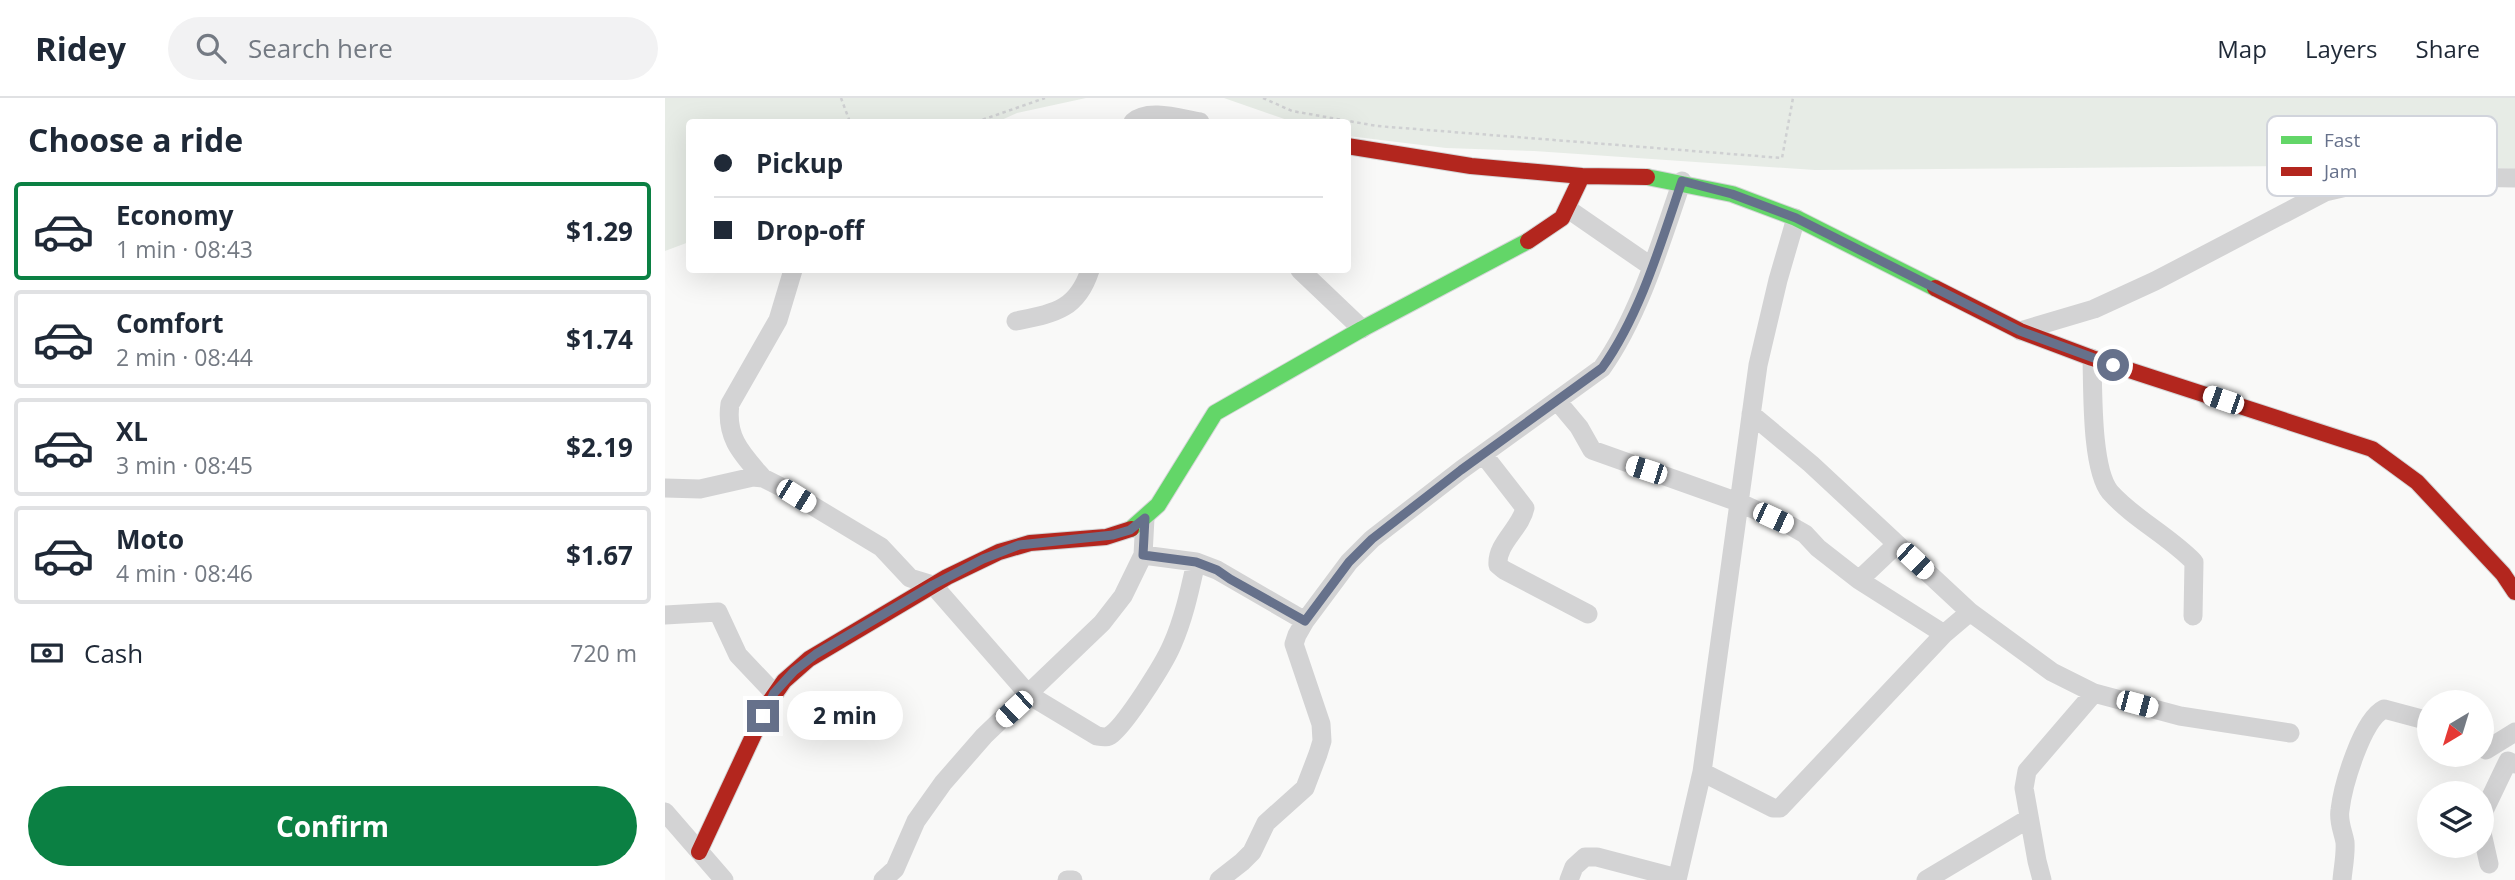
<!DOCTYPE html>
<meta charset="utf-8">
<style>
body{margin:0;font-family:"Open Sans",sans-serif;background:#f2f2f3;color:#1f2937;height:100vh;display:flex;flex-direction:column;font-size:26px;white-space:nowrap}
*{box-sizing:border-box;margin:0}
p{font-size:23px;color:#747a83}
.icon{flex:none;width:38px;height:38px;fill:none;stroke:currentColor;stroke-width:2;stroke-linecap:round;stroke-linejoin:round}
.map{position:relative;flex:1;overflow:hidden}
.drawer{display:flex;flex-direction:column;background:#fff;width:665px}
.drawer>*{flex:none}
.guide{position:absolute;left:21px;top:21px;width:665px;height:154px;border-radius:7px;box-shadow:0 7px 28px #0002;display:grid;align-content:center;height:154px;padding:0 28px;background:#fff}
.needle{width:46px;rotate:218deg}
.tools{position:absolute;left:1752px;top:592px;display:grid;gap:14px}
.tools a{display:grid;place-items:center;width:77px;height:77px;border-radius:50%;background:#fff;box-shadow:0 7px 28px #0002;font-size:35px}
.end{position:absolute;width:32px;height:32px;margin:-16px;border:9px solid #66718b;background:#fff;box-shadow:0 0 0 4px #fff}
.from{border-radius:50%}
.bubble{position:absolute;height:49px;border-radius:24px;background:#fff;box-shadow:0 7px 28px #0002;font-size:23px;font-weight:700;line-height:49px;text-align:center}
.car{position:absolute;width:21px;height:42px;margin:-21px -10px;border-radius:9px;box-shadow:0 0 5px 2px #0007;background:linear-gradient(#fff 24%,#345 0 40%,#fff 0 76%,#345 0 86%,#fff 0)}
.guide b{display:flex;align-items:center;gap:24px;height:66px;font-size:26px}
.guide b+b{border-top:2px solid #e0e1e3}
.guide i{width:18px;height:18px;background:#1f2937}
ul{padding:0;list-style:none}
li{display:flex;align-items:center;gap:21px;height:98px;margin:0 14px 10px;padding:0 14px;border:4px solid #e0e1e3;border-radius:7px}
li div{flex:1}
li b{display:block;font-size:26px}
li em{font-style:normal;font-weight:700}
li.on{border-color:#0b8043}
li>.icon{width:63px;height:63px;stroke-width:1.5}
h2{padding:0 28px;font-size:32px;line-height:84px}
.pay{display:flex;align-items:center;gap:18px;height:77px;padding:0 28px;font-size:26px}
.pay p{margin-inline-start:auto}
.action{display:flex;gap:14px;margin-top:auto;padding:14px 28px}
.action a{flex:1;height:80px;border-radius:42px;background:#0b8043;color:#fff;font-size:28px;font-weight:700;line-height:80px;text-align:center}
header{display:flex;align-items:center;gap:42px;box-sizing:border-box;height:98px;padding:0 35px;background:#fff;border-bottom:2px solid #e0e1e3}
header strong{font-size:33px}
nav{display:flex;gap:38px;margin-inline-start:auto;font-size:24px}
.search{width:490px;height:63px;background:#f2f2f3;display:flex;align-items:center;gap:18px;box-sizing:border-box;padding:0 24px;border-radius:38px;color:#747a83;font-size:26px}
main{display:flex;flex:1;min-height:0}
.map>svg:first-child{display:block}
.green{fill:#e7ece6}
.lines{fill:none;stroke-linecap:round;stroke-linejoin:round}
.fast-casing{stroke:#d4d6d7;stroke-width:18}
.jam-casing{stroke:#d4d6d7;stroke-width:18}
.path{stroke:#cfd0d2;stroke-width:2.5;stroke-dasharray:3.5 3.5;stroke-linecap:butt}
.street{stroke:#d3d3d4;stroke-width:19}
.fast{stroke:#63d668;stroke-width:16}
.jam{stroke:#b3261e;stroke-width:16}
.route{stroke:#66718b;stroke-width:9}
.key{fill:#fff;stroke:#d1d4dc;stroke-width:2}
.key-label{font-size:19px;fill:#66718b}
</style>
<header>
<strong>Ridey</strong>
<div class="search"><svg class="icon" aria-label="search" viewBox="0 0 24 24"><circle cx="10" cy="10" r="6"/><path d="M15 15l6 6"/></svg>Search here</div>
<nav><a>Map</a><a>Layers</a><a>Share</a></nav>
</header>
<main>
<section class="drawer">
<h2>Choose a ride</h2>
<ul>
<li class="on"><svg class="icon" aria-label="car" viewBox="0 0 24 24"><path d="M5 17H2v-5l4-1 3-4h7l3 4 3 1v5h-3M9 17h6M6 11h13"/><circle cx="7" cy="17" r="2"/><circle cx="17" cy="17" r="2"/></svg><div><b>Economy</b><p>1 min · 08:43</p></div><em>$1.29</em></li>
<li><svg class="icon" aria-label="car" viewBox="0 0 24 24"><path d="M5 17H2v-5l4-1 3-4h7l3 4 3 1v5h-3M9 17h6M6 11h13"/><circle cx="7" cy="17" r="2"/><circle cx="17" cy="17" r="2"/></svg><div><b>Comfort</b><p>2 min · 08:44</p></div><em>$1.74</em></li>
<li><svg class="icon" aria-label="car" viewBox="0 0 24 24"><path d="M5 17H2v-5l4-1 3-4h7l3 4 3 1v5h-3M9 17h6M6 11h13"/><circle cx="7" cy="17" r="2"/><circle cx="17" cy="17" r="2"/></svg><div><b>XL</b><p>3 min · 08:45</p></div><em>$2.19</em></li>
<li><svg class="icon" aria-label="car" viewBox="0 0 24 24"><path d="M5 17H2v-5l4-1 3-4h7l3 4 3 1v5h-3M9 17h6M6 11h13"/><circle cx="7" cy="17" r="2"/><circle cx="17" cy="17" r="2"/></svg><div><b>Moto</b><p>4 min · 08:46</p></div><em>$1.67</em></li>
</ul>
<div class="pay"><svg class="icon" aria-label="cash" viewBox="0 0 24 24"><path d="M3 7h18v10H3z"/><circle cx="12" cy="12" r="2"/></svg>Cash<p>720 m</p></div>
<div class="action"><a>Confirm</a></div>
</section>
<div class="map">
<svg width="1850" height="782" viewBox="0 0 1850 782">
<rect width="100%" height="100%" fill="#f9f9f8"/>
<path class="green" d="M0 0H421L352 15 332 24H24V144L0 153Z
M559 0H1850V71L1689 60 1628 68 1150 72 869 53 781 50 683 38 682 24H628Z"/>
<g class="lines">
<g class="fast-casing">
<path id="fast" d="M982 79 1067 96 1131 120 1270 190
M466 431 493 407 550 315 697 231 863 143"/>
</g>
<g class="jam-casing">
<path id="jam" d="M682 48 806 68 917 78 982 79
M863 143 897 120 917 78
M1270 190 1355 233 1427 260 1707 351 1752 384 1838 476 1850 494
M34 754 103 606 119 583 144 561 282 479 334 454 365 445 441 439 466 431"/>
</g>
<path class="path" d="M176 0 185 24
M598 0 627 13 712 28 1117 60 1128 0
M311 24 380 0"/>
<path class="street" d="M468 24C483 10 516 21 535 24
M903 111 987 169
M635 172 697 231
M351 223C390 215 412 212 425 172
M1355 233 1429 211 1490 183 1660 94 1729 78 1850 80
M1427 260C1428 291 1426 371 1445 394 1469 421 1504 438 1529 464L1528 518
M893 304 914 329 927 352 1073 404 1126 428 1140 436 1153 450 1194 482 1279 536 1305 514
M1086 316 1146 366 1305 514 1387 574 1429 595 1515 618 1625 635
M818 356 860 410C856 430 831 446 833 467L839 472 923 516
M98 380C78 357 60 340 65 306L113 222 128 172
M0 390 35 391 88 379 98 380 118 390 216 449 245 480 268 487 364 597 432 638C438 639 442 640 447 636 462 624 499 566 507 547 519 520 525 491 531 464
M478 457 531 464 552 472 640 523
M1194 482 1232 446
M0 517 53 514 73 557 109 595
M1821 652 1850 634
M1037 674 1108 710H1115L1279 536
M0 714 59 782
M1824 766 1817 735 1819 713 1843 663 1850 666
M218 782 230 771 251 723 278 685 319 638 437 525 458 498 478 457 480 420
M402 782H408
M554 782 577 764 587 754 601 725 640 690 653 656 657 643 656 626 629 546 632 537 640 523 684 464 707 441 796 372 937 270C974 218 996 144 1017 83
M904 782 909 769 920 759H932L1012 780
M1012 782 1037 674 1093 267 1113 182 1131 120
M1261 782 1363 721
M1377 782 1372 763 1359 690 1362 673 1429 595
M1677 782C1678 770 1681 756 1680 744 1678 733 1673 724 1675 712 1678 687 1697 622 1719 611L1764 623"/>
<use href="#fast" class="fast"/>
<use href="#jam" class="jam"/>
</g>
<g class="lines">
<path class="route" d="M98 618 109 595 129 573 151 556 268 487 318 461 354 447 448 437 465 432 480 420 478 457 531 464 552 472 565 481 640 523 684 464 707 441 796 372 937 270C975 217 996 145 1017 83L1067 96 1131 120 1355 233 1448 267"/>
</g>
<rect x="1602" y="18" width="230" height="80" rx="10" class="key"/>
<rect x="1616" y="38" width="31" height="8" fill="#63d668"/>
<rect x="1616" y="69" width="31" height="9" fill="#b3261e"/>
<g class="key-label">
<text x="1659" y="49">Fast</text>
<text x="1659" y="80">Jam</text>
</g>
</svg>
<div class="tools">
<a><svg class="needle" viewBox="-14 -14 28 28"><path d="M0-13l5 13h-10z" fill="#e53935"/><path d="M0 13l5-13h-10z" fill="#747a83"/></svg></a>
<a><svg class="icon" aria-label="layers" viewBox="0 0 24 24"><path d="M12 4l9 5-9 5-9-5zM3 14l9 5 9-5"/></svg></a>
</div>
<i class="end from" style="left:1448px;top:267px"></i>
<i class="end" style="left:98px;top:618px"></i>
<div class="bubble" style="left:122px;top:593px;width:116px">2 min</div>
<i class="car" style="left:1558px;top:302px;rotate:289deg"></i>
<i class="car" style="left:981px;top:372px;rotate:288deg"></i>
<i class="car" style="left:131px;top:398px;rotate:122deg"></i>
<i class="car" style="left:1108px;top:420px;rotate:115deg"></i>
<i class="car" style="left:1250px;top:463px;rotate:133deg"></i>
<i class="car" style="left:1472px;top:606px;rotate:105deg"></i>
<i class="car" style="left:349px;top:611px;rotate:227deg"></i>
<div class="guide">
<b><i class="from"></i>Pickup</b>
<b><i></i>Drop-off</b>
</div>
</div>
</main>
